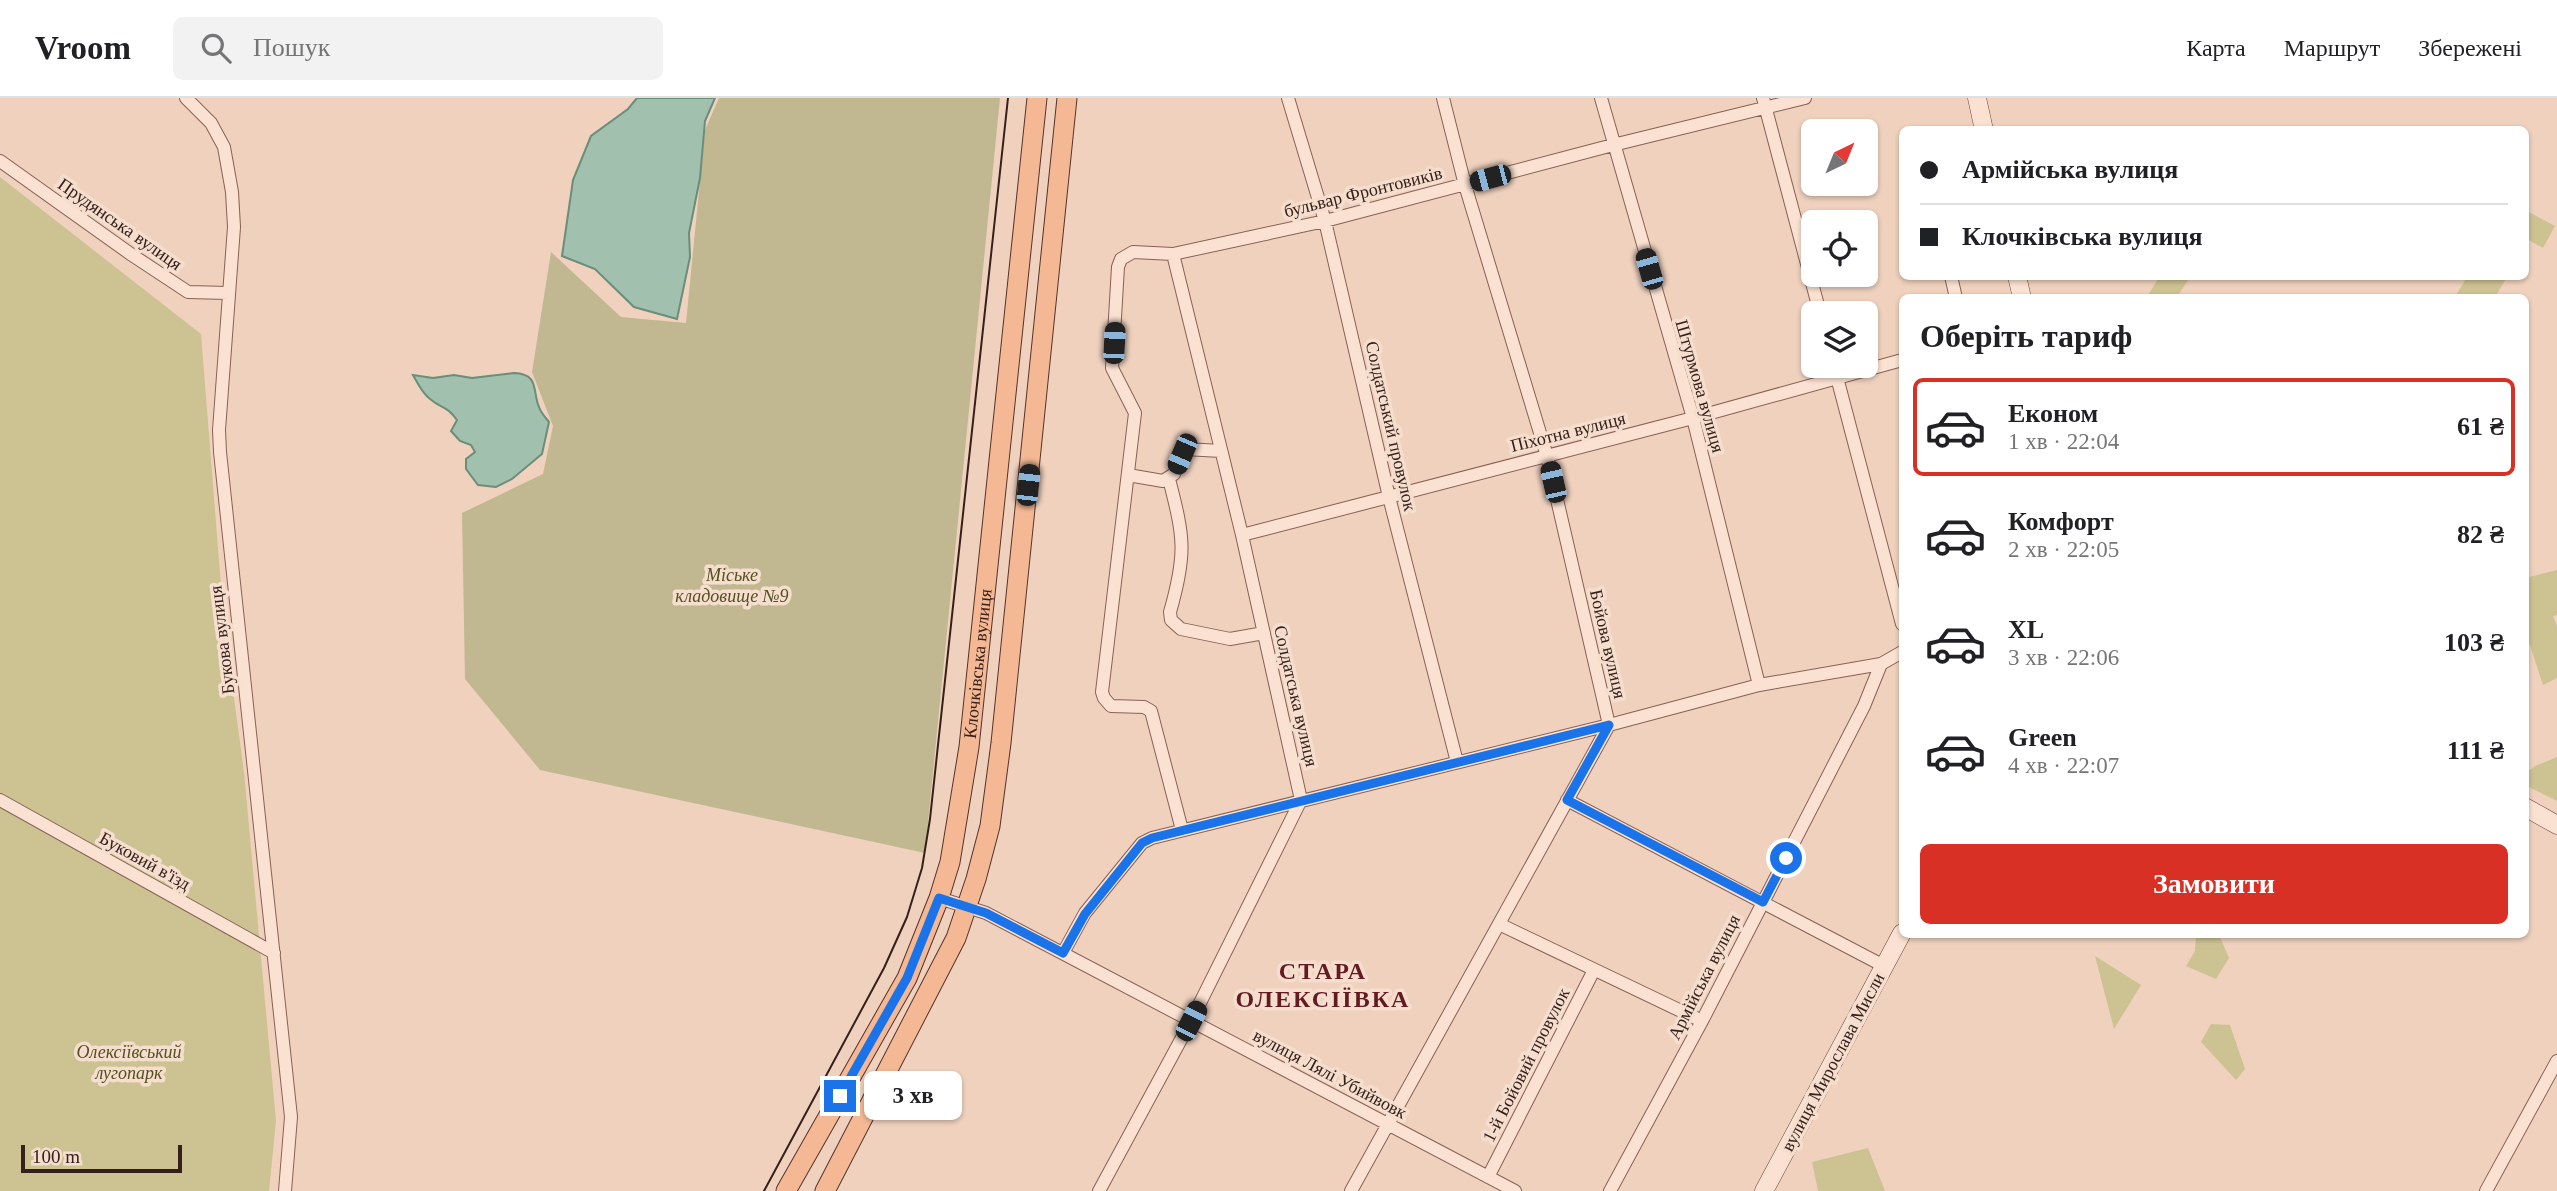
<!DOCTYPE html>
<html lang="uk">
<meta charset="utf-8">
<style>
body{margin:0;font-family:"Times New Roman",serif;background:#f2f2f2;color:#202124;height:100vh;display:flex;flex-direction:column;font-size:26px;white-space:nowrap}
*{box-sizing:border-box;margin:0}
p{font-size:23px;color:#757577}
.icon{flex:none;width:38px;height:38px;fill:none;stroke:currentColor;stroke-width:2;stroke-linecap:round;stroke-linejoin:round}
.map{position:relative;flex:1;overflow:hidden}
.sheet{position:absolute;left:1899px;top:196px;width:630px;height:644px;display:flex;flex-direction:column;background:#fff;border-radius:10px;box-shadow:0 2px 5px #0004}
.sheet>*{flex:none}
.top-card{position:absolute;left:1899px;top:28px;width:630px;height:154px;border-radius:10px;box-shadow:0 2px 5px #0004;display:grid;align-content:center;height:154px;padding:0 21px;background:#fff}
.needle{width:46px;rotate:43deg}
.buttons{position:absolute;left:1801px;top:21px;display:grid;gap:14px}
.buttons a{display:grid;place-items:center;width:77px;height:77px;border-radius:10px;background:#fff;box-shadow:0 2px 5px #0004;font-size:35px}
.scale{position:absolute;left:21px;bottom:18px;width:161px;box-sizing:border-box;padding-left:7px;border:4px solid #36201b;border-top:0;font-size:19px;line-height:24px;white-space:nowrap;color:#36201b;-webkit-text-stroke:5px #f6dece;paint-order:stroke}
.end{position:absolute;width:32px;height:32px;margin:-16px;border:9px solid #1a73e8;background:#fff;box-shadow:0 0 0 4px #fff}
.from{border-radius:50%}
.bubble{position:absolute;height:49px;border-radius:10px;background:#fff;box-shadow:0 2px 5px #0004;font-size:23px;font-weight:800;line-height:49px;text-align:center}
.car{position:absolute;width:21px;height:42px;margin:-21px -10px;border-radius:9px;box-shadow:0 0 5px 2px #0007;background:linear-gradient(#222 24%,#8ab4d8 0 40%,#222 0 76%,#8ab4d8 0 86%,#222 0)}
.top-card b{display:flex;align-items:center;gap:24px;height:66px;font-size:26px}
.top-card b+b{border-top:2px solid #e0e0e0}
.top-card i{width:18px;height:18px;background:#202124}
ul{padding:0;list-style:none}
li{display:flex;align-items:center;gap:21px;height:98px;margin:0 14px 10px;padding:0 7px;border:4px solid transparent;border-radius:10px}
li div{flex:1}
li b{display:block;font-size:26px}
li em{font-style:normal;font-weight:800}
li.on{border-color:#d93025}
li>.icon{width:63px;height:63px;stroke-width:1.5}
h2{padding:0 21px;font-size:32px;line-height:84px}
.action{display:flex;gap:14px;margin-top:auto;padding:14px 21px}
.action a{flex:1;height:80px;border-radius:10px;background:#d93025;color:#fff;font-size:28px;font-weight:800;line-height:80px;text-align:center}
header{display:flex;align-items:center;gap:42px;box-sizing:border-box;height:98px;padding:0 35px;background:#fff;border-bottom:2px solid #e0e0e0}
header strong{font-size:33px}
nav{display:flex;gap:38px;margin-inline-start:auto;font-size:24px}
.search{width:490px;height:63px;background:#f2f2f2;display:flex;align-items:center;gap:18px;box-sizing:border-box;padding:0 24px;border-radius:10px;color:#757577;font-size:26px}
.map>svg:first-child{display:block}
.green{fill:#cdc292}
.cemetery{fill:#c1b892}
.water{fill:#a2c0ae;stroke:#698e79;stroke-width:2}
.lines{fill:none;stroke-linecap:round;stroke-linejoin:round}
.street-casing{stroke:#886156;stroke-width:14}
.secondary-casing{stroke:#69433a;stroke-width:19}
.primary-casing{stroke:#55322b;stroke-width:21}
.street{stroke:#fae1d1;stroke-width:12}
.secondary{stroke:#fae1d1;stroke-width:18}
.primary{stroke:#f4b894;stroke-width:19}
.tram{stroke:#36201b;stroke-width:2}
.route{stroke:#1a73e8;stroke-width:9}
.labels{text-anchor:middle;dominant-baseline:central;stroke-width:7;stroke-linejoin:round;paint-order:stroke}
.street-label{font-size:18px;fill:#36201b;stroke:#f6dece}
.park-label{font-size:18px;font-style:italic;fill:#535121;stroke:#f6dece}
.district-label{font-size:24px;font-weight:bold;letter-spacing:2px;fill:#641a21;stroke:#f6dece}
</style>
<header>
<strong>Vroom</strong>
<div class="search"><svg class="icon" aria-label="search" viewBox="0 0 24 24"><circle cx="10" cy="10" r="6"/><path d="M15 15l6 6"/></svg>Пошук</div>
<nav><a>Карта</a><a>Маршрут</a><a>Збережені</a></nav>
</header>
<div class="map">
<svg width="2557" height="1093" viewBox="0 0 2557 1093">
<rect width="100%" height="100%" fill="#efd1be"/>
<path class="green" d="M0 79 201 236 224 526 244 674 276 1023 269 1093H0Z
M2525 112 2555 128 2543 150 2525 140Z
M2159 179V178L2190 179 2177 199H2147Z
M2467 179V178L2507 179 2495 199H2455Z
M2557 472V517L2553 518 2557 528V580L2543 587 2525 532V480Z
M2557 659V703L2525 687V676L2535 668Z
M2196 837H2219L2229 860 2216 881 2186 868 2195 853Z
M2095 858 2141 887 2114 931Z
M2211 926 2230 927 2245 971 2236 982 2201 944Z
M1868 1050 1885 1093H1818L1812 1064Z"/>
<path class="cemetery" d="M719 0H1000L925 755 540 672 465 581 462 415 543 376 553 328 532 274 551 154 621 219 686 225 705 32Z"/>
<path class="water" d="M637 0H715L705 23 700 80 689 135 690 159 677 221 634 209 595 171 562 158 573 82 591 38 628 11Z
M514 275C540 276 532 293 539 309 541 315 546 320 549 324L542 356 512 381 496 389 478 387 466 371V361L475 354 471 347 460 343 451 333 457 322C446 307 442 311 430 301 422 295 418 286 413 277L433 280 454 277 472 280Z"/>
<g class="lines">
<g class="street-casing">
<path id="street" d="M186 0 211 25 224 49 232 94 234 129 219 332 220 354 291 1019 285 1093
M1288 0 1325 123 1389 399 1457 664
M1601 0 1693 320 1759 587
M1763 0 1820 215
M0 63 132 157 188 194 228 195
M1951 178 1956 200
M1834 268 1902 526
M1128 377 1163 383 1174 376 1185 351 1221 353
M1169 381C1184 439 1187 455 1170 514L1171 522 1181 531 1230 541 1264 535
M1242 437 1693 320 1902 262
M0 702 274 855
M1567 702 1884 868
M1182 732 1151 613 1144 609 1111 608 1104 600 1102 594 1135 315 1112 270 1118 169 1121 161 1133 154 1173 156 1325 123 1613 47 1805 0
M939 800 986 815 1515 1093
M1499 826 1702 923
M1063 855 1085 815 1142 745 1152 740 1609 627 1759 587 1881 566 1902 554
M1488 1079 1594 872
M1099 1093 1191 923 1301 702 1242 437 1173 156
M1351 1093 1609 627 1547 358 1465 87 1443 0
M1610 1093 1702 923 1864 608 1881 566
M2486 1093 2557 963"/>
</g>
<g class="secondary-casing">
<path id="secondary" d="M1977 0 1984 32
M2017 178 2022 200
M2525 709 2557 727
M1764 1093 1902 835"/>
</g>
<g class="primary-casing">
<g id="primary">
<path id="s1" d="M786 1093 907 880 939 800 950 764 969 649 1037 0"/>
<path d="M825 1093 956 840 976 781 990 728 1001 645 1067 0"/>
</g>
</g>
<use href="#street" class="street"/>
<use href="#secondary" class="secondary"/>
<use href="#primary" class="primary"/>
<path class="tram" d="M764 1093 884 870 907 819 922 770 930 721 1008 0"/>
</g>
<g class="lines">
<path class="route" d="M840 998 907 880 939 800 986 815 1063 855 1085 816 1142 745 1152 740 1609 627 1567 702 1763 804 1786 760"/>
</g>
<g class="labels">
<g class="street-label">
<text transform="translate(1363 94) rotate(-14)">бульвар Фронтовиків</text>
<text transform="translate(120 126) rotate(35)">Прудянська вулиця</text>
<text transform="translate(1700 288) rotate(74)">Штурмова вулиця</text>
<text transform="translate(1391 328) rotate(77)">Солдатський провулок</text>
<text transform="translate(1568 334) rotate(-14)">Піхотна вулиця</text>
<text transform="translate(222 542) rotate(-97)">Букова вулиця</text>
<text transform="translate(1608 546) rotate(77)">Бойова вулиця</text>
<text stroke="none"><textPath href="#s1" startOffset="569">Клочківська вулиця</textPath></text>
<text transform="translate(1296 598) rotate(77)">Солдатська вулиця</text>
<text transform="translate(145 763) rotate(29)">Буковий в'їзд</text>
<text transform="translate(1704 879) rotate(-63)">Армійська вулиця</text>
<text transform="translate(1833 964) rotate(-62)">вулиця Мирослава Мисли</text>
<text transform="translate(1526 967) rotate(-63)">1-й Бойовий провулок</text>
<text transform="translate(1330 976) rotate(28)">вулиця Лялі Убийвовк</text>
</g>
<g class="park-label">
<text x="732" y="477">Міське<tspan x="732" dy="21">кладовище №9</tspan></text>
<text x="129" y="954">Олексіївський<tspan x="129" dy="21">лугопарк</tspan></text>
</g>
<g class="district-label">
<text x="1323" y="873">СТАРА<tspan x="1323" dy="28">ОЛЕКСІЇВКА</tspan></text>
</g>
</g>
</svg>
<div class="buttons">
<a><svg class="needle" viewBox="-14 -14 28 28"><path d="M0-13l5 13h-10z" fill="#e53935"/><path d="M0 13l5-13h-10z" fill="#757577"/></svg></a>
<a><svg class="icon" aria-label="locate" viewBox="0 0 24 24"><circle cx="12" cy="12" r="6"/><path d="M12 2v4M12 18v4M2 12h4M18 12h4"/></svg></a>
<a><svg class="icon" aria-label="layers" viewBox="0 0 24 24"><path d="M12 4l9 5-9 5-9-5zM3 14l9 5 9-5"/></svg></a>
</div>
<div class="scale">100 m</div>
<i class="end from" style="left:1786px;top:760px"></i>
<i class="end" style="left:840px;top:998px"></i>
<div class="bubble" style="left:864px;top:973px;width:98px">3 хв</div>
<i class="car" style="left:1490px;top:80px;rotate:255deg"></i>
<i class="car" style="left:1649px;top:171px;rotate:344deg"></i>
<i class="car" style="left:1114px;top:245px;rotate:3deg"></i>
<i class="car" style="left:1182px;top:356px;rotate:203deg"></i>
<i class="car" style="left:1553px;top:384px;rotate:347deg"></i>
<i class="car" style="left:1028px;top:387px;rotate:6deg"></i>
<i class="car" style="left:1191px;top:923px;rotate:27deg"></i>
<div class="top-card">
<b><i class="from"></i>Армійська вулиця</b>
<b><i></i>Клочківська вулиця</b>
</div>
<section class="sheet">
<h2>Оберіть тариф</h2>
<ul>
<li class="on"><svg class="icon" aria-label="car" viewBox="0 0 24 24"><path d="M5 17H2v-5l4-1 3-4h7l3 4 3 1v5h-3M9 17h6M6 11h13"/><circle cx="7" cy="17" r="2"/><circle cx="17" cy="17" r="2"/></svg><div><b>Економ</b><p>1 хв · 22:04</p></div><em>61 ₴</em></li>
<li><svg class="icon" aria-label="car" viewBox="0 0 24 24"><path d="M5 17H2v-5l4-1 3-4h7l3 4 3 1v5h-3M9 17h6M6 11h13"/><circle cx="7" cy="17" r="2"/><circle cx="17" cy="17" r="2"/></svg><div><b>Комфорт</b><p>2 хв · 22:05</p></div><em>82 ₴</em></li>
<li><svg class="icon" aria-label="car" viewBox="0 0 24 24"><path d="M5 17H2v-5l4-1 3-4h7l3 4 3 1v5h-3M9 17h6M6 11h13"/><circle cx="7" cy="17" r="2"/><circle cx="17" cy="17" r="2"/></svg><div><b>XL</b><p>3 хв · 22:06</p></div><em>103 ₴</em></li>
<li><svg class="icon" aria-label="car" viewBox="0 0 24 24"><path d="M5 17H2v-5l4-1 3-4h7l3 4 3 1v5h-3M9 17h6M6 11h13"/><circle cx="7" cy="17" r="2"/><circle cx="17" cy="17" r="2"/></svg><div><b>Green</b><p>4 хв · 22:07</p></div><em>111 ₴</em></li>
</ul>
<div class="action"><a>Замовити</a></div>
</section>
</div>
